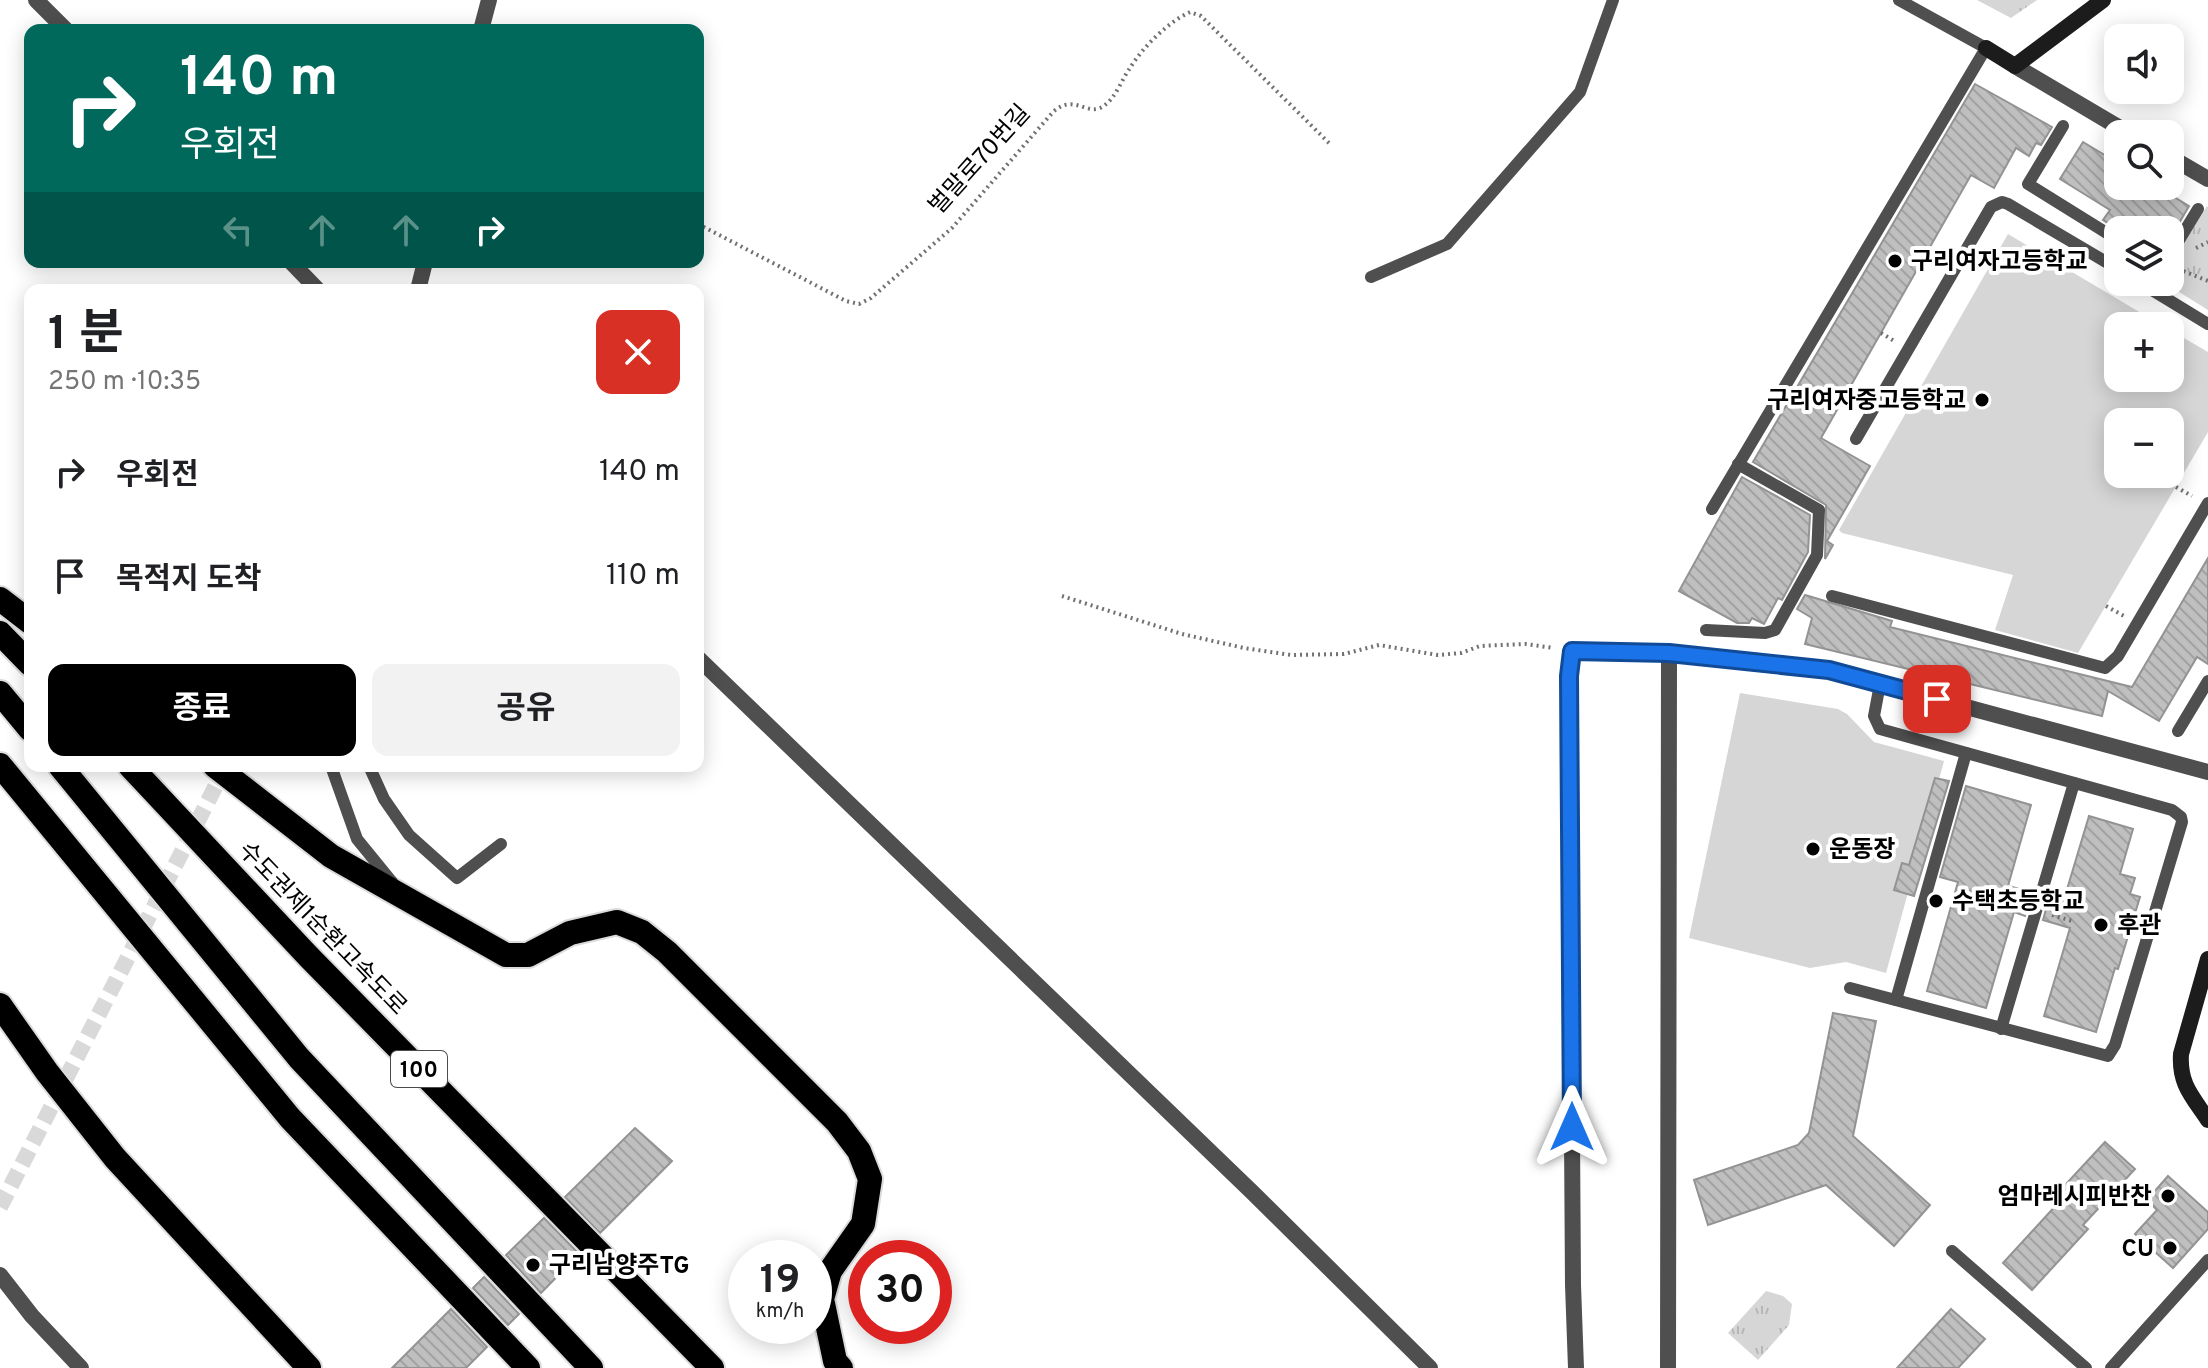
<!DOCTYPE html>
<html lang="ko">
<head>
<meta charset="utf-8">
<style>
  body { margin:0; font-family:Overpass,"Noto Sans KR",sans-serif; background:#f2f2f2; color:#202124; height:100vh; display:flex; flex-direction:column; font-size:30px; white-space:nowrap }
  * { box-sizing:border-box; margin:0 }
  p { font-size:26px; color:#757577 }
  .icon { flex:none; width:44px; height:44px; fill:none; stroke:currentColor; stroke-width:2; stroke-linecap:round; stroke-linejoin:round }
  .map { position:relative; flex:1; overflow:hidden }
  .side { position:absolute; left:24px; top:284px; width:680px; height:488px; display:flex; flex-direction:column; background:#fff; border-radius:16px; box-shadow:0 4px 20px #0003 }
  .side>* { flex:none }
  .guide { position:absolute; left:24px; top:24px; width:680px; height:244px; border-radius:16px; box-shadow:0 4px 20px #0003; background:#00695c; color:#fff; overflow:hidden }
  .controls { position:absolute; left:2104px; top:24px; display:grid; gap:16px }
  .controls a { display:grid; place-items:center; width:80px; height:80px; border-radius:16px; background:#fff; box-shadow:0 4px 20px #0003; font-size:40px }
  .speed { position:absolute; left:728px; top:1240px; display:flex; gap:16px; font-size:40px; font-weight:700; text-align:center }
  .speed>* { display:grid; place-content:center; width:104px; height:104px; border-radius:50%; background:#fff; box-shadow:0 4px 20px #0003; line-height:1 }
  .speed small { font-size:20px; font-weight:400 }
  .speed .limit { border:12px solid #d22; background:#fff; color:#111 }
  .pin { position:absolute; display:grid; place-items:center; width:68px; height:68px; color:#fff; margin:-34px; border-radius:16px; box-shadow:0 4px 12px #0006 }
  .me { position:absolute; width:88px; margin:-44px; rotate:0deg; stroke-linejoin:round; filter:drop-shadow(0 0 6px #0008) }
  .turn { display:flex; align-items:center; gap:28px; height:168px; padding:0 24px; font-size:36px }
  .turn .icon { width:104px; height:104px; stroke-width:2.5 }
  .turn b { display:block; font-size:56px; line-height:68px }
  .lanes { display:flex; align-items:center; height:76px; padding:0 24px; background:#0003; justify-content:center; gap:40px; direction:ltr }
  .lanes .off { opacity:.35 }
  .round { display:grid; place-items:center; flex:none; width:84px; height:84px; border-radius:16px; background:#f2f2f2 }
  .head { display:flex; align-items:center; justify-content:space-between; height:136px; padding:0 24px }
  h1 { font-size:48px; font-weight:700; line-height:60px }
  .cta { display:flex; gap:16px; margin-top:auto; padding:16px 24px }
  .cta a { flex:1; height:92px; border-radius:16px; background:#000; color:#fff; font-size:32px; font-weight:700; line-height:92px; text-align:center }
  .cta a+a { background:#f2f2f2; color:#202124 }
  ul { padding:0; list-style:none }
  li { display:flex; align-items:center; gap:24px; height:104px; padding:0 24px }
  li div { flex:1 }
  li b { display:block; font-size:30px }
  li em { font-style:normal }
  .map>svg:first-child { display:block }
  .park { fill:url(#park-tufts) }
  .garden { fill:#d6d6d6; fill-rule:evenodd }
  .building { fill:url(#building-back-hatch); stroke:#939393; stroke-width:2 }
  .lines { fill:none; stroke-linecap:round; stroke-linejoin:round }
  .street-tunnel { stroke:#d9d9d9; stroke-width:16; stroke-dasharray:16 8; stroke-linecap:butt }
  .highway-casing { stroke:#dbdbdb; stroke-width:28 }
  .path { stroke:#717171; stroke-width:4; stroke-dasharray:2 4; stroke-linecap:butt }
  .lane { stroke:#4f4f4f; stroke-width:12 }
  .street { stroke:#4f4f4f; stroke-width:16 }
  .secondary { stroke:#1c1c1c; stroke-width:16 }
  .highway { stroke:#000; stroke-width:24 }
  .route-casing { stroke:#114b97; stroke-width:20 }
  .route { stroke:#1a73e8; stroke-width:14 }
  .poi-dot { fill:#000; stroke:#fff; stroke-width:3 }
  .labels { text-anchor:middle; stroke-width:8; stroke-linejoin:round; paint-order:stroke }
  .shield { fill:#fff; stroke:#4c4c4c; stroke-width:2 }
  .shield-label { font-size:22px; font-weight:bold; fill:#000 }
  .street-label { font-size:24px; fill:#000; stroke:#fff }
  .poi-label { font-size:24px; font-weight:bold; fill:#000; stroke:#fff; text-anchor:start }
</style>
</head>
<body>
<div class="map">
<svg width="2208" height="1368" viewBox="0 0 2208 1368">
  <defs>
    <pattern id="park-tufts" width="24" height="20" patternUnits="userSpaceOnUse" patternTransform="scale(2)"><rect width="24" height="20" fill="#d6d6d6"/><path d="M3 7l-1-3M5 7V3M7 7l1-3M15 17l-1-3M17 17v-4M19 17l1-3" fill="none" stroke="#b6b6b6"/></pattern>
    <pattern id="building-back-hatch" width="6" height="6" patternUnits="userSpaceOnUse" patternTransform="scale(2)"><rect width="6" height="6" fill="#bfbfbf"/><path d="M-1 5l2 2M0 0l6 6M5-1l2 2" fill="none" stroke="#a2a2a2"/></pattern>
  </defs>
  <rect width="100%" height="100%" fill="#fff"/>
  <g class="park">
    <polygon points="1977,0 2037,0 2011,18"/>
    <polygon points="2207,206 2208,207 2208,310 2163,282 2170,282 2170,266"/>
    <polygon points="1766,1291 1783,1296 1792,1304 1789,1325 1758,1360 1728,1333"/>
  </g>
  <g class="garden">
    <path d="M2008,234L2163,326H2118V378H2170V330L2208,352V432L2078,653L1995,630L2013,575L1842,533L1839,530ZM2118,422H2170V474H2118Z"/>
    <polygon points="1740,693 1838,709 1847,714 1874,742 1944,761 1886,973 1846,962 1810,968 1689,938"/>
  </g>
  <g class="building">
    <polygon points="1975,84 2052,127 2041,145 2036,143 2029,156 2016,148 1994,188 1971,175 1821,438 1870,466 1827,541 1833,545 1825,559 1826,505 1753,462"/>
    <polygon points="2083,142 2118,163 2118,186 2156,186 2189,206 2175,230 2119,230 2103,220 2110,210 2060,179"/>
    <polygon points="1742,477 1810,515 1808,552 1782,600 1778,598 1764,624 1752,618 1749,623 1737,623 1679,591"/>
    <polygon points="2208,558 2208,664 2197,657 2159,721 2108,691 2102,716 1805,644 1812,618 1797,609 1805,595 1892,621 1890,627 2132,687"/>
    <polygon points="1935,778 1949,781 1914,896 1894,890 1902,863 1909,865"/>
    <polygon points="1966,786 2031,805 2008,886 2020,889 2019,894 2031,897 2025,916 2014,912 1986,1008 1927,991 1958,882 1940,877"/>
    <polygon points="2089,816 2133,829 2120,874 2135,878 2130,894 2140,897 2118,969 2115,968 2096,1032 2044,1016 2070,928 2043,920 2048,902 2062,906"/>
    <polygon points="1833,1013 1876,1021 1853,1136 1930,1205 1894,1246 1826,1185 1708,1225 1694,1180 1798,1145 1809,1133"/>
    <polygon points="635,1128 672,1161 600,1233 565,1197"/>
    <polygon points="2105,1142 2135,1169 2083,1225 2088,1229 2032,1290 2003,1263 2059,1202 2054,1197"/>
    <polygon points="2168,1176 2208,1212 2208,1229 2173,1268 2135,1234 2157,1210 2147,1200"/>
    <polygon points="544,1218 579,1254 541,1293 506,1255"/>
    <polygon points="484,1277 519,1314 508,1325 473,1288"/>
    <polygon points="451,1309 487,1347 466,1368 392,1368"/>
    <polygon points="1951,1309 1985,1339 1958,1368 1897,1368"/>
  </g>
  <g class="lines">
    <polyline class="street-tunnel" points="0,1207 226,766"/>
    <defs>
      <g id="highway">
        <polyline points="0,599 30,622"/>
        <polyline points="0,633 30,664"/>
        <polyline points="0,693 30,729"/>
        <polyline points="0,765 290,1118 528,1368"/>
        <polyline points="60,766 299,1058 591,1368"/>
        <polyline points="130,766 308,956 712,1368"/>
        <polyline points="215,766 331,856 506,955 528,955 570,933 617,922 642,932 667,952 837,1122 859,1151 870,1179 863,1224 830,1271 822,1299 835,1361 841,1368"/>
        <polyline points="0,1005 47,1072 115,1158 309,1368"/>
      </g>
    </defs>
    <use href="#highway" class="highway-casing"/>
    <g class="path">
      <path d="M698,224L846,301L859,304L871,298L952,228L1053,112C1075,92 1088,119 1105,105C1116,97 1122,79 1130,68C1143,47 1168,22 1190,12L1201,16L1331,145"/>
      <polyline points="2196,248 2208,242"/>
      <polyline points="2178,269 2208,281"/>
      <polyline points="1881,333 1896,342"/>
      <polyline points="2176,487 2192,496"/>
      <polyline points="1062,596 1182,634 1244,648 1291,655 1344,654 1379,645 1438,655 1461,653 1480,646 1525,644 1554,648"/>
      <polyline points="2106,606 2124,616"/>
      <polyline points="2052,915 2072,921"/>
    </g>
    <g class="lane">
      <polyline points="2063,126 2028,184 2118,240"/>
      <polyline points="2170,255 2198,209"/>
      <polyline points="1371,277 1447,244 1580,92 1613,0"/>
      <polyline points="2139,282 2208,324"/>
      <polyline points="1856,439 1991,207 2002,202 2008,204 2118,269"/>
      <polyline points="1712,509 1986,48 1899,0"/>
      <polyline points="1832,596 2105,668 2118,656 2208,503"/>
      <polyline points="1706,630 1765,633 1775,630 1817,555 1819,510 1738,464"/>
      <polyline points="2178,731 2208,681"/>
      <polyline points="331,766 357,839 392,882"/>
      <polyline points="369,766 384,799 409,835 457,878 501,844"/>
      <polyline points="1850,988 2108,1056 2115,1045 2182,822 2181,817 2172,810 1880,729 1874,716 1880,684"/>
      <polyline points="1896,1000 1966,753"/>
      <polyline points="2001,1029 2074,783"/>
      <polyline points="1952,1251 2086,1368"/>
      <polyline points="2111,1368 2208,1260"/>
    </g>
    <g class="street">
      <polyline points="36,0 66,30"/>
      <polyline points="481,30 489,0"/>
      <polyline points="2015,66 2130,134"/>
      <polyline points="2170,157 2208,179"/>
      <polyline points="291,262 318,290"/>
      <polyline points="418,290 425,262"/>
      <polyline points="698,658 1252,1192 1430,1368"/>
      <polyline points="0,1275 32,1316 81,1368"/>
      <polyline points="1576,1368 1573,1285 1569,676 1572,651 1669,653"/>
      <polyline points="1668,1368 1669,653 1829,670 2208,772"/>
    </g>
    <g class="secondary">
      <polyline points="1986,48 2015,66 2103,0"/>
      <path d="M2208,959L2181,1054C2179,1084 2192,1096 2208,1120"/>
    </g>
    <use href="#highway" class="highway"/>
  </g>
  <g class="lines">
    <defs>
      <polyline id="route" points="1572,1127 1569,676 1572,651 1669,653 1829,670 1937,699"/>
    </defs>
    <use href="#route" class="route-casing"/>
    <use href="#route" class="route"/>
  </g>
  <g class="poi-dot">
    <circle cx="1895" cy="261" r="8"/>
    <circle cx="1982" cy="400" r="8"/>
    <circle cx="1813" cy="849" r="8"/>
    <circle cx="1936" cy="901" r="8"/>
    <circle cx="2101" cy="925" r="8"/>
    <circle cx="2168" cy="1196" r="8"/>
    <circle cx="2170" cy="1248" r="8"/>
    <circle cx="533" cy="1265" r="8"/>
  </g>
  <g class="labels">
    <rect class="shield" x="391" y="1051" width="56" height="36" rx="6"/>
    <g class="shield-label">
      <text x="419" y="1077">100</text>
    </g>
    <g class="street-label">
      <text transform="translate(979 159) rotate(-48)" y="8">벌말로70번길</text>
      <text transform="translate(323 928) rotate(46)" y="8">수도권제1순환고속도로</text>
    </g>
    <g class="poi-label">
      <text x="1911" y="269">구리여자고등학교</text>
      <text x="1966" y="408" text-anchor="end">구리여자중고등학교</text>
      <text x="1829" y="857">운동장</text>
      <text x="1952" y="909">수택초등학교</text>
      <text x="2117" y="933">후관</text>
      <text x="2152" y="1204" text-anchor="end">엄마레시피반찬</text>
      <text x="2154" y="1256" text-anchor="end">CU</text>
      <text x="549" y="1273">구리남양주TG</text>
    </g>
  </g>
</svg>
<div class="controls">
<a><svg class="icon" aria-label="sound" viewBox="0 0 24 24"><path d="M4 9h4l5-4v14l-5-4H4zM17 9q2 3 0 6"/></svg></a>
<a><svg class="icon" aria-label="search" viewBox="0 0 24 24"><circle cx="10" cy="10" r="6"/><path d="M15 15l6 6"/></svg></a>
<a><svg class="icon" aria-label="layers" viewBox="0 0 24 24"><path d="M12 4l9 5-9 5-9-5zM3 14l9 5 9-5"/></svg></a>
<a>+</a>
<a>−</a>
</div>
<div class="speed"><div>19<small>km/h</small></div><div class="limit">30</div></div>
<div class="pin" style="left:1937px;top:699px;background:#d93025"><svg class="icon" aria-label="arrive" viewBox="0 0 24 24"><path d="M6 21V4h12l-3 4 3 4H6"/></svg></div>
<svg class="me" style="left:1572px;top:1127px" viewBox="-20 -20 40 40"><path d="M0-17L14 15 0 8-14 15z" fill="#1a73e8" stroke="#fff" stroke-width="4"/></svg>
<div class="guide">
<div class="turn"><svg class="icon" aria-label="right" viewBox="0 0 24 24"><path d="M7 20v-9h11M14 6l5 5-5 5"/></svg><div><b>140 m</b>우회전</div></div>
<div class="lanes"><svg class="icon off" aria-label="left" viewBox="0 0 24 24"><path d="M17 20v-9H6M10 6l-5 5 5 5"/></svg><svg class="icon off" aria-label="ahead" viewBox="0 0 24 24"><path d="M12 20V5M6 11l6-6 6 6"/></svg><svg class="icon off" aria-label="ahead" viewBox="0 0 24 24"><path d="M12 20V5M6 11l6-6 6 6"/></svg><svg class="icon" aria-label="right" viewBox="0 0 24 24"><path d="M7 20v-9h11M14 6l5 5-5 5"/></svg></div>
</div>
<section class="side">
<div class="head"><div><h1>1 분</h1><p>250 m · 10:35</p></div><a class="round" style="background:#d93025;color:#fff"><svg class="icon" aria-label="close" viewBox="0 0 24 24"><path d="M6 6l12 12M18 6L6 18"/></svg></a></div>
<ul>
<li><svg class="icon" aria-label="right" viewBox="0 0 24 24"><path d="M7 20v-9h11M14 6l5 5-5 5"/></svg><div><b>우회전</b></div><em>140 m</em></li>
<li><svg class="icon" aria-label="arrive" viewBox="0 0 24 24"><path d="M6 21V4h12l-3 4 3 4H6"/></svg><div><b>목적지 도착</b></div><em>110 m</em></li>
</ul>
<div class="cta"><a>종료</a><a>공유</a></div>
</section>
</div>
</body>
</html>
